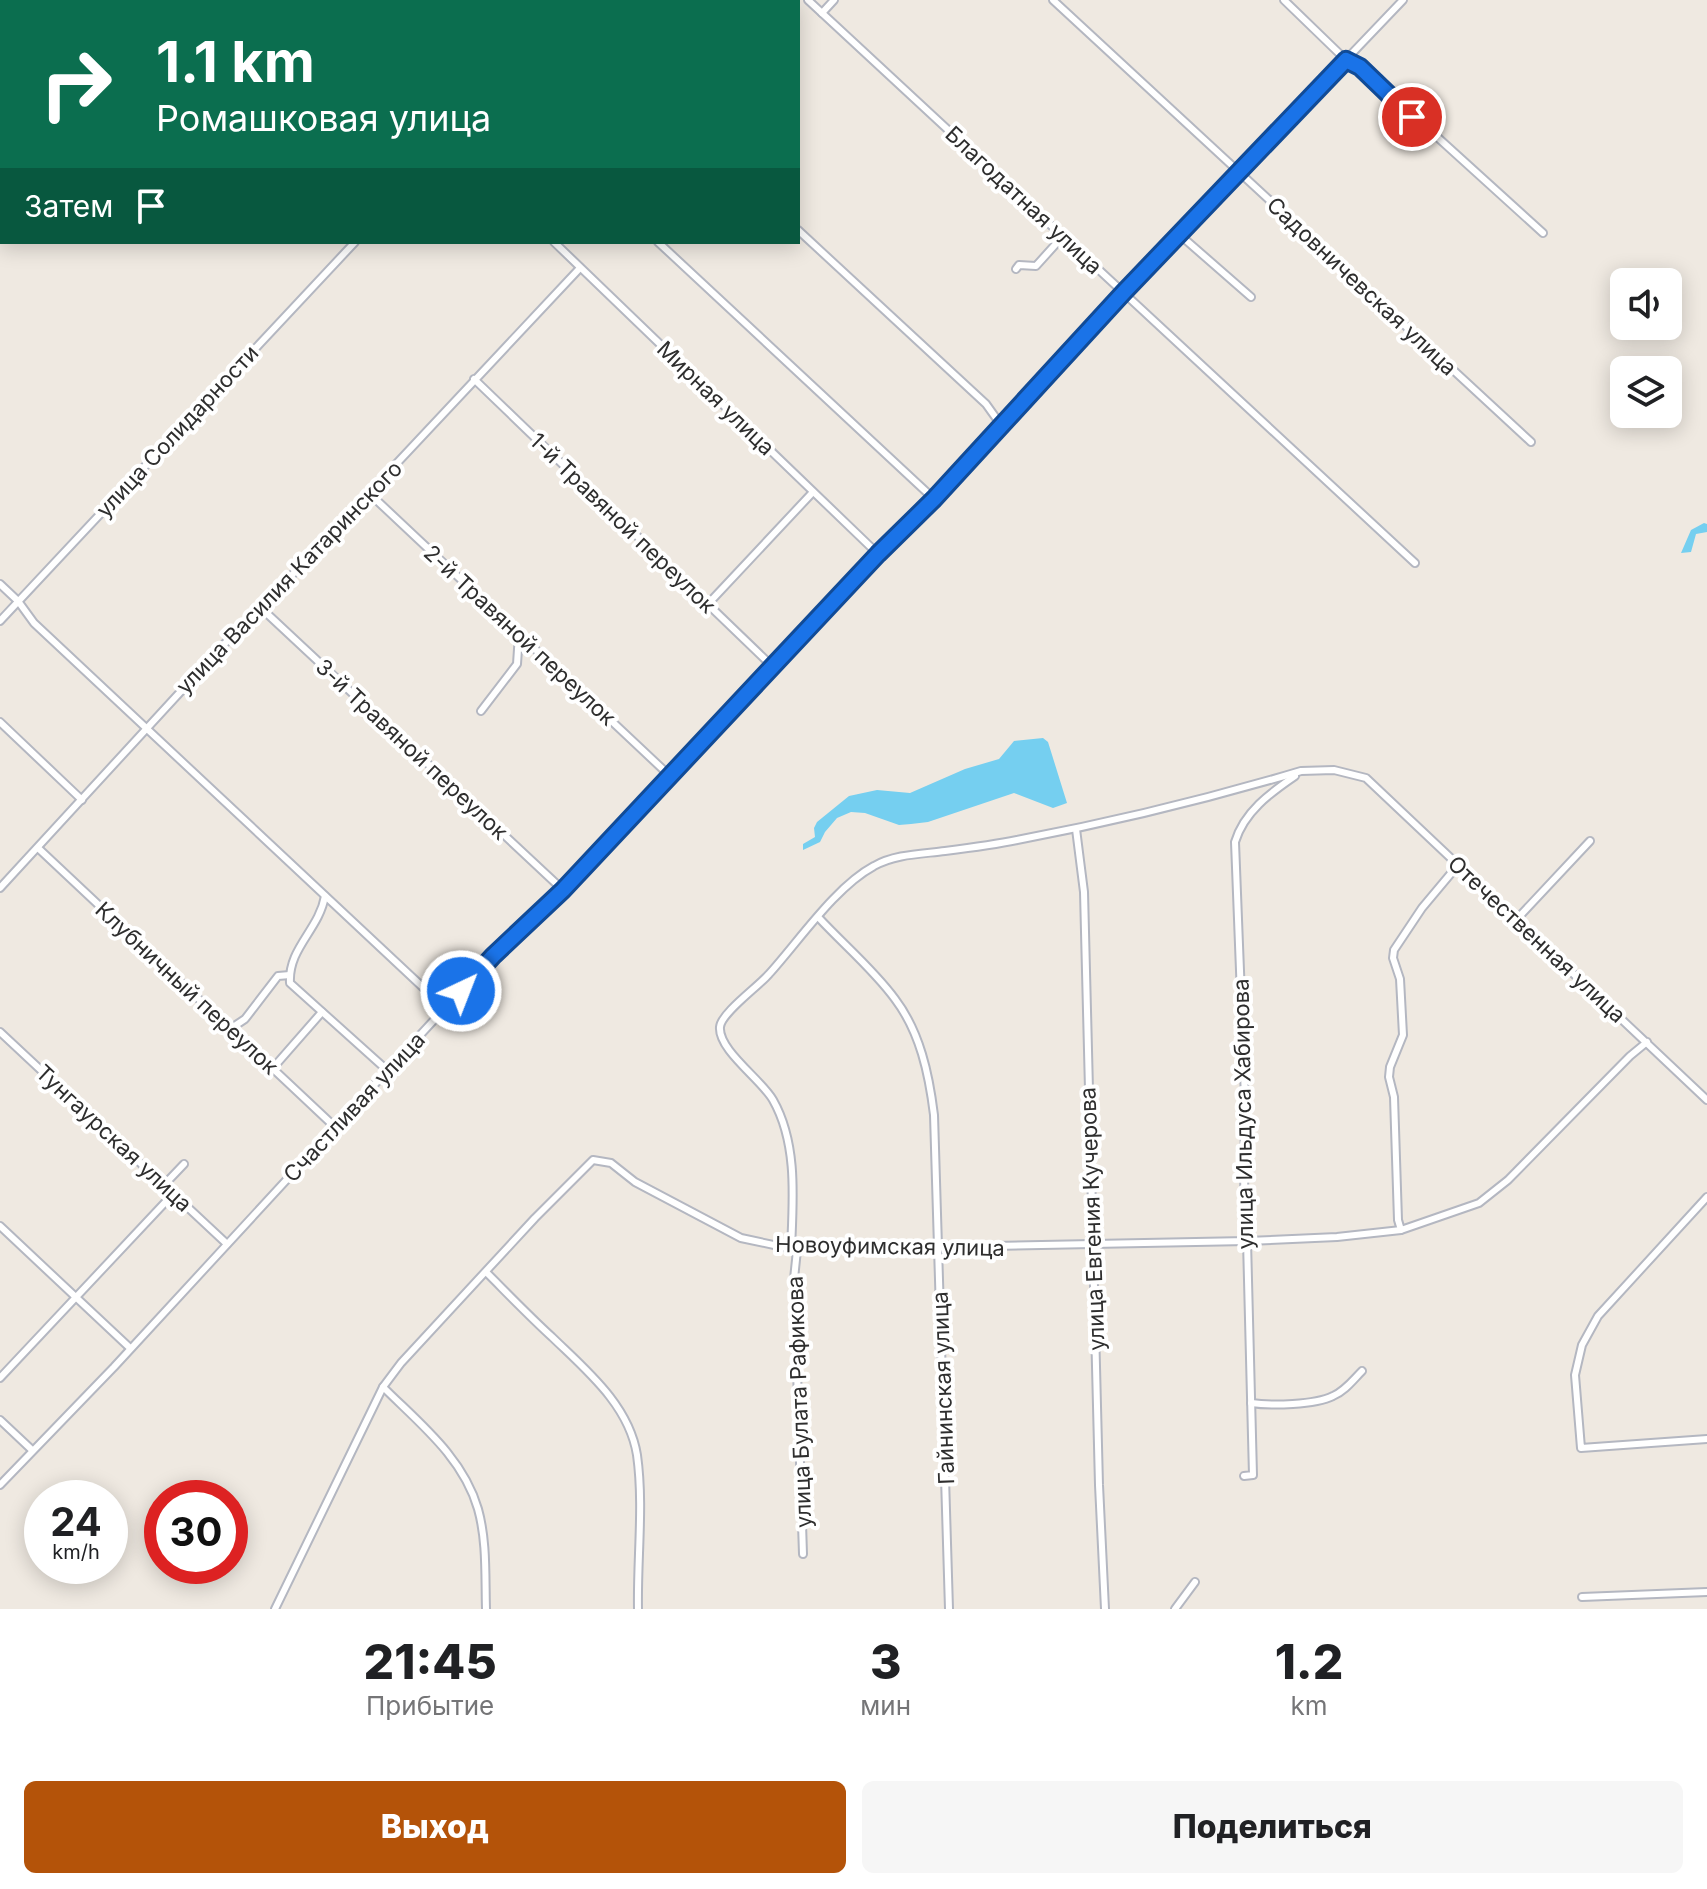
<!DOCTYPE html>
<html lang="ru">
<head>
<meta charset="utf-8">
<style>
  body { margin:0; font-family:Inter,sans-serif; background:#f6f6f6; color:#202124; height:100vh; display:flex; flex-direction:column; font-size:30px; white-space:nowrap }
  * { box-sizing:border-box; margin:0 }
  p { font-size:26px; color:#757577 }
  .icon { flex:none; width:44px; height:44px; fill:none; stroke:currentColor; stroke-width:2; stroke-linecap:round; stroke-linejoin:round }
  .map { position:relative; height:1609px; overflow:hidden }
  .panel { display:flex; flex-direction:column; background:#fff; flex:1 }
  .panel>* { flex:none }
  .hud { position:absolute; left:0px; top:0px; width:800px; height:244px; box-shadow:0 4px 20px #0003; background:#0b6e4f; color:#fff; overflow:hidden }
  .controls { position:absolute; left:1610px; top:268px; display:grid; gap:16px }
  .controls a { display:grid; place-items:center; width:72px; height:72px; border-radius:12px; background:#fff; box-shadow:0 4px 20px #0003; font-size:40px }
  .speed { position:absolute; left:24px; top:1480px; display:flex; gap:16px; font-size:40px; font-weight:700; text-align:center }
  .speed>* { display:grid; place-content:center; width:104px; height:104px; border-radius:50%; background:#fff; box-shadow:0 4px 20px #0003; line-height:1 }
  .speed small { font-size:20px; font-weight:400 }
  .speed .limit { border:12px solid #d22; background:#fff; color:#111 }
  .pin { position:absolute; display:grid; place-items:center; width:68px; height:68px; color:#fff; margin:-34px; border:4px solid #fff; border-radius:50%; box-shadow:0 2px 8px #0007 }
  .me { position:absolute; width:88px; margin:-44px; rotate:43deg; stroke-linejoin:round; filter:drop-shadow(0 0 6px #0008) }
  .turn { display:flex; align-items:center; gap:28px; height:168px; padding:0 24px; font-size:36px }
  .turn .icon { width:104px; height:104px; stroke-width:2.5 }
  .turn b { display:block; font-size:56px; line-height:68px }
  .then { display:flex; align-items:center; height:76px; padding:0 24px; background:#0003; gap:16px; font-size:30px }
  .eta { display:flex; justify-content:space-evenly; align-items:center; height:136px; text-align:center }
  .eta b { font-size:48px; font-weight:800; line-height:56px }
  .primary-button { display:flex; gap:16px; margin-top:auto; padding:16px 24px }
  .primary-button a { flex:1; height:92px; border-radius:12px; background:#b45309; color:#fff; font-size:32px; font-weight:800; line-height:92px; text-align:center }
  .primary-button a+a { background:#f6f6f6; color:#202124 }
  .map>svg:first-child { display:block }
  .water { fill:#75cff0 }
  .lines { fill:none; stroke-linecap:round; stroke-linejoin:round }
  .minor-casing { stroke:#b4b7c1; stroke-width:10 }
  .minor { stroke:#fff; stroke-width:6 }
  .route-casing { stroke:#114b97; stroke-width:20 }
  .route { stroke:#1a73e8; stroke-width:14 }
  .labels { text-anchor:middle; stroke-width:8; stroke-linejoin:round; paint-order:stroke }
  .street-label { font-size:22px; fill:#2e2e2e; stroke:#fff }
</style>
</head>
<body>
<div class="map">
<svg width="1707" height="1609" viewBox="0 0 1707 1609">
  <rect width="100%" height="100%" fill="#efe9e1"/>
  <g class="water">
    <polygon points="1704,523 1707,524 1707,532 1696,534 1691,552 1681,553 1691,530"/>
    <polygon points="1043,738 1048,742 1067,803 1053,808 1014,793 928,822 911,824 899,825 865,813 851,812 837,818 825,832 820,842 803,850 803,844 815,837 814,828 817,822 849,796 877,790 910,793 965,769 999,759 1014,741"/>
  </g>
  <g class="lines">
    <defs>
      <g id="minor">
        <polyline points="808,0 1415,563"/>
        <polyline points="1053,0 1531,442"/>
        <polyline points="1284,0 1346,60 1360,67 1543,233"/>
        <polyline points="582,2 584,0"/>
        <polyline points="822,13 834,0"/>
        <polyline points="798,230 986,404 1001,425"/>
        <polyline points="1180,235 1251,297"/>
        <polyline points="554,242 878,554"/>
        <polyline points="658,242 934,499"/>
        <polyline points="1016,269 1019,265 1036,266 1063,236"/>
        <polyline points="474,379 772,666"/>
        <polyline points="370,494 670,776"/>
        <polyline points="0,584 18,601 34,623 445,1008"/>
        <polyline points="708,604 813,492"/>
        <polyline points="261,608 563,890"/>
        <polyline points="0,621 355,242"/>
        <polyline points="481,711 517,664 519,634"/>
        <polyline points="0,722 82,800"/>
        <polyline points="1076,829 1084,892 1099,1485 1105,1609"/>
        <polyline points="38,848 336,1128"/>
        <polyline points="0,888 229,639 261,608 580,268"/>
        <path d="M325,896C319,930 288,948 290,983L388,1071"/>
        <path d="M819,918C843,944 874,970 895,999C920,1032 929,1074 934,1115L949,1609"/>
        <polyline points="1516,920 1590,841"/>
        <polyline points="228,1026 233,1027 245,1019 278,976 290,975"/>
        <polyline points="0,1032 227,1244"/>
        <polyline points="273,1068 322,1012"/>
        <polyline points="164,1185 184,1164"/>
        <polyline points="1707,1197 1598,1316 1582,1345 1575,1375 1581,1448 1707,1439"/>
        <polyline points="0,1226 130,1348"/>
        <polyline points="1401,1230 1398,1220 1394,1097 1389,1077 1390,1067 1403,1035 1400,979 1393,958 1394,950 1422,908 1458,865"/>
        <path d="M791,1249C793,1200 798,1144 773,1100C762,1080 718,1050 720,1027C721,1013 759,986 769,974C799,941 835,887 874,866C895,854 922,854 945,851C969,848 993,845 1017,840C1113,822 1207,799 1301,771L1334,770L1366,778L1707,1100"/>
        <polyline points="797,1250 794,1279 803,1554"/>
        <path d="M486,1272C508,1294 529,1316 552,1337C586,1370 629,1405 637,1455C644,1505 637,1558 638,1609"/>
        <polyline points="0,1378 173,1194"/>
        <path d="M383,1387C419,1423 463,1457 478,1509C487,1541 485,1576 486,1609"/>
        <path d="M1251,1403C1271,1406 1315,1405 1333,1396C1345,1391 1353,1380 1362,1371"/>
        <polyline points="0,1420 32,1450"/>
        <path d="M1244,1476L1253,1475L1247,1241L1244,1206L1245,1099L1235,842C1244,812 1270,793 1295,776"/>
        <polyline points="0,1485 114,1367 493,956 563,890 878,554 934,499 1124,292 1403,0"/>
        <polyline points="1582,1597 1707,1592"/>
        <polyline points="275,1609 383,1387 401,1363 535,1218 593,1160 611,1163 635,1182 741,1238 797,1250 1247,1241 1337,1237 1401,1230 1479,1203 1508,1180 1630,1056 1647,1042"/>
        <polyline points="1175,1609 1195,1582"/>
      </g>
    </defs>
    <use href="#minor" class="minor-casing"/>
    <use href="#minor" class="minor"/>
  </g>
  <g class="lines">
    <defs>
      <polyline id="route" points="461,991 493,956 563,890 878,554 934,499 1124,292 1346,60 1360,67 1412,117"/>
    </defs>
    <use href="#route" class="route-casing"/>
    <use href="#route" class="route"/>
  </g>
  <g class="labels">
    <g class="street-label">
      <text transform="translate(1024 200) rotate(43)" y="8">Благодатная улица</text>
      <text transform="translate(1362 286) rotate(43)" y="8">Садовничевская улица</text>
      <text transform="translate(716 398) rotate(44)" y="8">Мирная улица</text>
      <text transform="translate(177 431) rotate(-47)" y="8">улица Солидарности</text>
      <text transform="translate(623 523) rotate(44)" y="8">1-й Травяной переулок</text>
      <text transform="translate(289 577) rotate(-46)" y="8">улица Василия Катаринского</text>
      <text transform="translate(520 635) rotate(43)" y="8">2-й Травяной переулок</text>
      <text transform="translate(412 749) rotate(43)" y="8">3-й Травяной переулок</text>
      <text transform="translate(1537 939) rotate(43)" y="8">Отечественная улица</text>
      <text transform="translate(187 988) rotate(43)" y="8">Клубничный переулок</text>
      <text transform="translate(354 1107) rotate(-47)" y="8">Счастливая улица</text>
      <text transform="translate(1243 1114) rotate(-91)" y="8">улица Ильдуса Хабирова</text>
      <text transform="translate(114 1138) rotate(43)" y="8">Тунгаурская улица</text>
      <text transform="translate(1092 1219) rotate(-92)" y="8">улица Евгения Кучерова</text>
      <text transform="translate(890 1246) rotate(1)" y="8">Новоуфимская улица</text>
      <text transform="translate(943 1388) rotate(-92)" y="8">Гайнинская улица</text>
      <text transform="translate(799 1402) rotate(-92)" y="8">улица Булата Рафикова</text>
    </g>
  </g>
</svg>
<div class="controls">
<a><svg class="icon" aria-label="sound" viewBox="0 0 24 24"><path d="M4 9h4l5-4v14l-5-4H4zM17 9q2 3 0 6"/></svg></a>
<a><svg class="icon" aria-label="layers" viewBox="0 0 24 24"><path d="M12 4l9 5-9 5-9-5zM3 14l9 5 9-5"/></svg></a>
</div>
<div class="speed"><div>24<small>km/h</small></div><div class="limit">30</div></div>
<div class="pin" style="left:1412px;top:117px;background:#d93025"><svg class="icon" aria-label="arrive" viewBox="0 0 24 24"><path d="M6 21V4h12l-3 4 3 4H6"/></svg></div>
<svg class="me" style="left:461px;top:991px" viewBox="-20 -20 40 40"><circle r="17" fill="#1a73e8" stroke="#fff" stroke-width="3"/><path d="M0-11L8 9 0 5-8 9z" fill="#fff"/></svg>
<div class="hud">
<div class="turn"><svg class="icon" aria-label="right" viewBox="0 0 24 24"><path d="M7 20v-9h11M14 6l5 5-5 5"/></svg><div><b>1.1 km</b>Ромашковая улица</div></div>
<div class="then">Затем<svg class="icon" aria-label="arrive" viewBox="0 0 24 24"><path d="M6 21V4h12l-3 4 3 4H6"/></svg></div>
</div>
</div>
<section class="panel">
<div class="eta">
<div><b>21:45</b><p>Прибытие</p></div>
<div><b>3</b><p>мин</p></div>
<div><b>1.2</b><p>km</p></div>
</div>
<div class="primary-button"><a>Выход</a><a>Поделиться</a></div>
</section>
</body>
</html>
